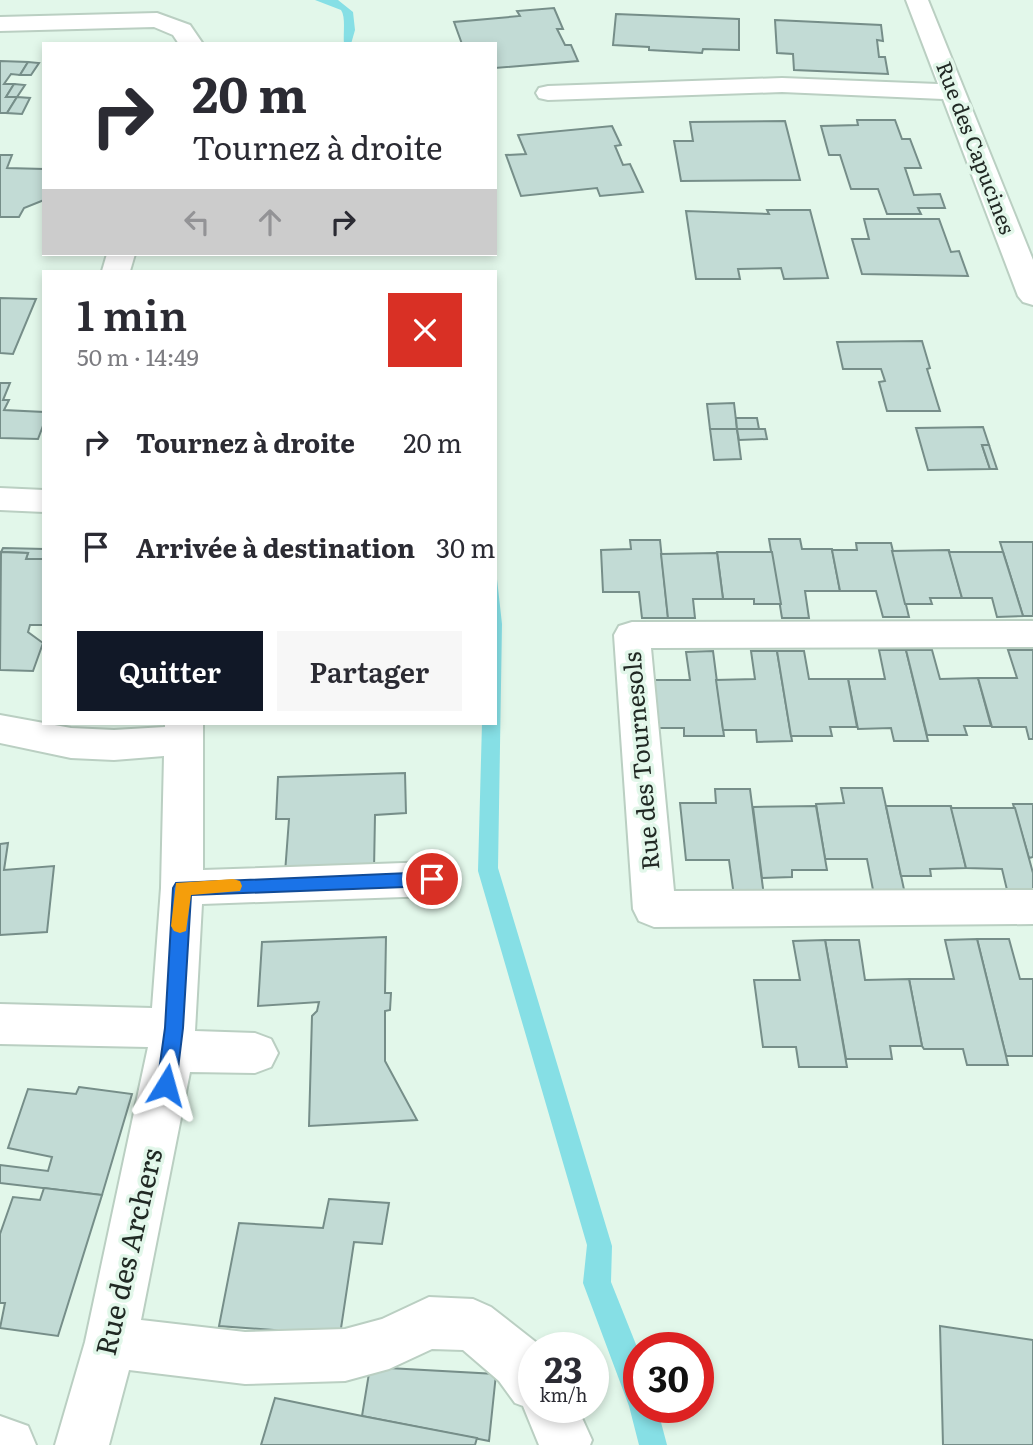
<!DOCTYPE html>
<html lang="fr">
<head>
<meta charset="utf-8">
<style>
  body { margin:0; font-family:Literata,serif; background:#f7f7f7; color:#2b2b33; height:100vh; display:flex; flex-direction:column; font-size:26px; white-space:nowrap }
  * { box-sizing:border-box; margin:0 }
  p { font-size:23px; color:#7c7c81 }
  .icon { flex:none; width:38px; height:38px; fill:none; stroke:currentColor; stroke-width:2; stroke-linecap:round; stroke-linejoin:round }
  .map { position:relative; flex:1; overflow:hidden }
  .panel { position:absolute; left:42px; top:270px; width:455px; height:455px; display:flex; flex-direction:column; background:#fff; border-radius:0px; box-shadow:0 4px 10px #0003 }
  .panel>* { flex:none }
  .banner { position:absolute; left:42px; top:42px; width:455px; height:214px; border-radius:0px; box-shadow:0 4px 10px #0003; background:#fff; color:#2b2b33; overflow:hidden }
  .speed { position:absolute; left:518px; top:1332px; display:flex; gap:14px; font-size:35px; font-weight:700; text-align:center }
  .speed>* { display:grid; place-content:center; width:91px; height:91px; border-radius:50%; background:#fff; box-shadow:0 4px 10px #0003; line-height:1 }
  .speed small { font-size:18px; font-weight:400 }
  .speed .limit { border:10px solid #d22; background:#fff; color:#111 }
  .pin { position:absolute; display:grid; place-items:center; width:60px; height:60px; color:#fff; margin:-30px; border:4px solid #fff; border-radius:50%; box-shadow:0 2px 7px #0007 }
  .me { position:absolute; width:77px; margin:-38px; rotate:8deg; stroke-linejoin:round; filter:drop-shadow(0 0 5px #0008) }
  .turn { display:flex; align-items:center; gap:24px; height:147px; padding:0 35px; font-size:32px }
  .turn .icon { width:91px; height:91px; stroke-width:2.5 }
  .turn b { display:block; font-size:49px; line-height:60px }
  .lanes { display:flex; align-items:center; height:66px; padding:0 35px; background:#0003; justify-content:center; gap:35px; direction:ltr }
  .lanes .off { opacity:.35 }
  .round { display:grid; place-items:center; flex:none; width:74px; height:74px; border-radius:0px; background:#f7f7f7 }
  .overview { display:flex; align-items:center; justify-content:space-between; height:119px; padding:0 35px }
  h1 { font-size:42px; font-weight:600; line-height:52px }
  .button { display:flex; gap:14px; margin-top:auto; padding:14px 35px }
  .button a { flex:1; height:80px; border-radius:0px; background:#111827; color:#fff; font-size:28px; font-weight:600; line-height:80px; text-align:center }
  .button a+a { background:#f7f7f7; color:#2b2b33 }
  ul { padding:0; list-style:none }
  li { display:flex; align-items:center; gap:21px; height:105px; padding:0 35px }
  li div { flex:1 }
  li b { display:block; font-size:26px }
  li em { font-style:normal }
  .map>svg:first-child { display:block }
  .water { fill:#86dfe5 }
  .building { fill:#c2dbd5; stroke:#768e89; stroke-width:2 }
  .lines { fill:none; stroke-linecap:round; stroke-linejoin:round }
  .minor-casing { stroke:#bacfc2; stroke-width:4 }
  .minor { fill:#fff; fill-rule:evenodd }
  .route { fill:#1a73e8; stroke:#114b97; stroke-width:2 }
  .slow { fill:#f59e0b }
  .labels { text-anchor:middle; stroke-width:7; stroke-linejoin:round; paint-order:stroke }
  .far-street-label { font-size:21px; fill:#212924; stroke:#e2f7ea }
  .street-label { font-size:24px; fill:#212924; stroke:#e2f7ea }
  .near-street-label { font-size:28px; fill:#212924; stroke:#e2f7ea }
</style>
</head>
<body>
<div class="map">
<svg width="1033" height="1445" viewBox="0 0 1033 1445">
  <rect width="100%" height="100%" fill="#e2f7ea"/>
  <g class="water">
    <path d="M315,0H338L353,12L355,30L351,44H344C343,33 346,17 341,10Z"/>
    <polygon points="495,561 502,624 498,868 612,1246 611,1282 639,1352 639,1407 657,1407 667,1445 639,1445 629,1406 583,1283 587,1245 478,871 482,723 495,723"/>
  </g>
  <g class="building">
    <polygon points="554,8 563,29 557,29 565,45 571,45 578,61 495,68 495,44 462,44 454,22 520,16 517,11"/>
    <polygon points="616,14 739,19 739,50 703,49 702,53 649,50 649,47 613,45"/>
    <polygon points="775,20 881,25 883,41 877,40 879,57 885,57 888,74 794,70 793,54 777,53"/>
    <polygon points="0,61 28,62 20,75 11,74 4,84 14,84 6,97 17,97 7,113 0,113"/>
    <polygon points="28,62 39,63 31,75 20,75"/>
    <polygon points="14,84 25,85 17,97 6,97"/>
    <polygon points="17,97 30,98 22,114 7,113"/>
    <polygon points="857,120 895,120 902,139 910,139 921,168 905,168 914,195 940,194 945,208 918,208 921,214 887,214 878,189 851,189 840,155 829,155 821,126 858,125"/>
    <polygon points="785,121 800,180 681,181 674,141 693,141 690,122"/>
    <polygon points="612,126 621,145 615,146 623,165 630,164 643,192 600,196 597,188 521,196 506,155 526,154 518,135"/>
    <polygon points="0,155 12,155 7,168 44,169 44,200 24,208 19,217 0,217"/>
    <polygon points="767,210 810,210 828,278 784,279 781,268 738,269 740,279 696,279 686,211 769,214"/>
    <polygon points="864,219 939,219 951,252 959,251 968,276 862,274 852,239 869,239"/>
    <polygon points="0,298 36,299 13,354 0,353"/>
    <polygon points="922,341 930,368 927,369 940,411 887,411 879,382 885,381 881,369 843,369 837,342"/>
    <polygon points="0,383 10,383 3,400 9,400 4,410 44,412 44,423 38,439 0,438"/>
    <polygon points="734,403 737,429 710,429 707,404"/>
    <polygon points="736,418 757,418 759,429 737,429"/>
    <polygon points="983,427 989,445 982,445 990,469 928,470 916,428"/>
    <polygon points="710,429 737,429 741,459 714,460"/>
    <polygon points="737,429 765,429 767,439 739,440"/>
    <polygon points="982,445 989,445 997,469 990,469"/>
    <polygon points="769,539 800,539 802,549 832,549 840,591 805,591 809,618 782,618"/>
    <polygon points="630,540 660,540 668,618 642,618 639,592 603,592 601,550 631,549"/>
    <polygon points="1000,542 1033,542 1033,616 1023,616"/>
    <polygon points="856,543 891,543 909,617 883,617 876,591 840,591 832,550 857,550"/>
    <polygon points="3,548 44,549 44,559 26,559 28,553 1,552"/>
    <polygon points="949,550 962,598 930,598 932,604 905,604 892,551"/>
    <polygon points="1,552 28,553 26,559 44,559 44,625 30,625 28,632 43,643 33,671 0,670"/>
    <polygon points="717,552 772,552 781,604 754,604 754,599 723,599"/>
    <polygon points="949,552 1003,552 1023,616 997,617 992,598 962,598"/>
    <polygon points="717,553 723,599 693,599 695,618 668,618 661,554"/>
    <polygon points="879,650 906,650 928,741 894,741 891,728 858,729 848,679 885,679"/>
    <polygon points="906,650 932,650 940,679 978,678 991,726 964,726 967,735 927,735"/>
    <polygon points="1008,650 1033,650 1033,739 1029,739 1026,727 992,727 978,678 1017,678"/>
    <polygon points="713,651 724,736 684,736 684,728 656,728 651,680 690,680 686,652"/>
    <polygon points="751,651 777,651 792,741 757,742 756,730 723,730 716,680 755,679"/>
    <polygon points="777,651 804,651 809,679 848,679 857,727 830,727 832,736 791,736"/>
    <polygon points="405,773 406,813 375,815 374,870 285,873 289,819 276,819 278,777"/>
    <polygon points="841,788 882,788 905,894 874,895 867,859 825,859 816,804 844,803"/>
    <polygon points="715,789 750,789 764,896 734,896 729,860 686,860 680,803 716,803"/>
    <polygon points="1013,804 1033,804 1033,857 1029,858"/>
    <polygon points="816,806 827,870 792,870 792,877 762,878 753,807"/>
    <polygon points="886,806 951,806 966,868 930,869 931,876 901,876"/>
    <polygon points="951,808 1015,808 1033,873 1033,894 1008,894 1002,869 966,868"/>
    <polygon points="8,843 4,870 54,866 47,932 0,935 0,844"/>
    <polygon points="386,937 385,993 391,993 390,1010 385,1011 385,1061 417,1120 309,1126 312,1016 317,1011 319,1002 258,1006 262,942"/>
    <polygon points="977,939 1009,939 1020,979 1033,979 1033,1056 1006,1056"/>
    <polygon points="977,939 1006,1056 1008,1065 967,1065 963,1049 924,1049 922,1046 909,979 954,979 945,940"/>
    <polygon points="825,940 859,940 865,980 909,979 922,1046 890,1046 892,1059 846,1059"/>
    <polygon points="825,940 847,1067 799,1067 796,1047 763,1047 754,980 800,980 793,941"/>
    <polygon points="79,1087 132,1094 102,1195 0,1183 0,1165 48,1171 52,1157 8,1148 28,1089 76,1094"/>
    <polygon points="44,1188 102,1195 58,1336 0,1328 5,1303 0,1303 0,1234 13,1197 40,1200"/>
    <polygon points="329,1199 389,1203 382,1244 354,1242 340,1335 219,1326 239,1223 323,1228"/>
    <polygon points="940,1326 1033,1340 1033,1445 943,1445"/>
    <polygon points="370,1367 496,1374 489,1441 362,1416"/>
    <polygon points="275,1398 362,1416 477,1438 475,1445 261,1445"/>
  </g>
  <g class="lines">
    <defs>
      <g id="minor">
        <polygon points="906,0 928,0 1033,260 1033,305 1023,302 1018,296 943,99 782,92 548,100 539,98 536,93 539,88 548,86 782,78 938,84"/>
        <polygon points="157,13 190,25 203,44 179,44 173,35 154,27 0,31 0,17"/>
        <polygon points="107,254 135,254 130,271 102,271"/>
        <polygon points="0,488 44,490 44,512 0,510"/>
        <polygon points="1033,621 1033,647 651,648 674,891 1033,890 1033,924 654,927 639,921 633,909 614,635 619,626 632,622"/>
        <polygon points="0,715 71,728 114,730 165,727 165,723 203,723 203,870 432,862 447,867 453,879 447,891 432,896 202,904 195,1031 255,1033 271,1039 278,1053 271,1067 255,1073 190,1072 141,1320 245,1332 345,1329 382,1319 429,1297 473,1299 491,1307 537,1343 540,1348 534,1348 534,1407 577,1407 592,1440 590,1445 539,1445 523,1406 515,1403 499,1381 463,1350 432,1349 389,1369 345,1381 245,1384 129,1370 109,1445 55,1445 85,1342 148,1047 0,1044 0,1004 152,1008 161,888 164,756 114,760 71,758 0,743"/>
        <polygon points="0,1416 28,1426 36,1445 0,1445"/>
      </g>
    </defs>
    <use href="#minor" class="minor-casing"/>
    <use href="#minor" class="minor"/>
  </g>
  <polygon class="route" points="432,872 438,874 440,879 438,884 432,886 191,895 183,1028 176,1085 173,1091 166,1094 159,1091 157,1085 165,1028 173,888 176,883"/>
  <polygon class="slow" points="233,879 240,881 242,886 240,891 191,895 186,931 180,933 174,931 171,926 176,883"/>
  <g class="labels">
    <g class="far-street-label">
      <text transform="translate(975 148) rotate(69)" y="7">Rue des Capucines</text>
    </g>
    <g class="street-label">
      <text transform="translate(642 761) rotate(-95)" y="8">Rue des Tournesols</text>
    </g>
    <g class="near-street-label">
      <text transform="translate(129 1252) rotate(-77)" y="10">Rue des Archers</text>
    </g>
  </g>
</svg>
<div class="speed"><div>23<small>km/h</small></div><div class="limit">30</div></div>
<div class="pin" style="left:432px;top:879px;background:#d93025"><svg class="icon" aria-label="arrive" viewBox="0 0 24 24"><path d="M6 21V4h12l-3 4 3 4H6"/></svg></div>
<svg class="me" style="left:166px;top:1085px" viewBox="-20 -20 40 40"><path d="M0-17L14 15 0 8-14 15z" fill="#1a73e8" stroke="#fff" stroke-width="4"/></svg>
<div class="banner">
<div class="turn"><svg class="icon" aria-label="right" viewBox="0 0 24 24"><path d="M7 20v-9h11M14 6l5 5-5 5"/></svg><div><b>20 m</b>Tournez à droite</div></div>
<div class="lanes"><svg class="icon off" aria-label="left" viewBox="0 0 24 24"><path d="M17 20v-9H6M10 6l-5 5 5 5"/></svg><svg class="icon off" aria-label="ahead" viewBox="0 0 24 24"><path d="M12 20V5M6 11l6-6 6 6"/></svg><svg class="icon" aria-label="right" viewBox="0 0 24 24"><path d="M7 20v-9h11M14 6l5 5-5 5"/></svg></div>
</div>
<section class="panel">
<div class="overview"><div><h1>1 min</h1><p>50 m · 14:49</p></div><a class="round" style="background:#d93025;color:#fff"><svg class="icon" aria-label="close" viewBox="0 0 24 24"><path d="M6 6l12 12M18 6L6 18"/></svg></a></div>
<ul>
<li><svg class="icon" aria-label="right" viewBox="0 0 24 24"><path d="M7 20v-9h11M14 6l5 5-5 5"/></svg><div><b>Tournez à droite</b></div><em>20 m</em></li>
<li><svg class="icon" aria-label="arrive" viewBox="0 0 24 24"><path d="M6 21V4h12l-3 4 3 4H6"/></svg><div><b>Arrivée à destination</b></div><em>30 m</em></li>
</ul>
<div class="button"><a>Quitter</a><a>Partager</a></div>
</section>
</div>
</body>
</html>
